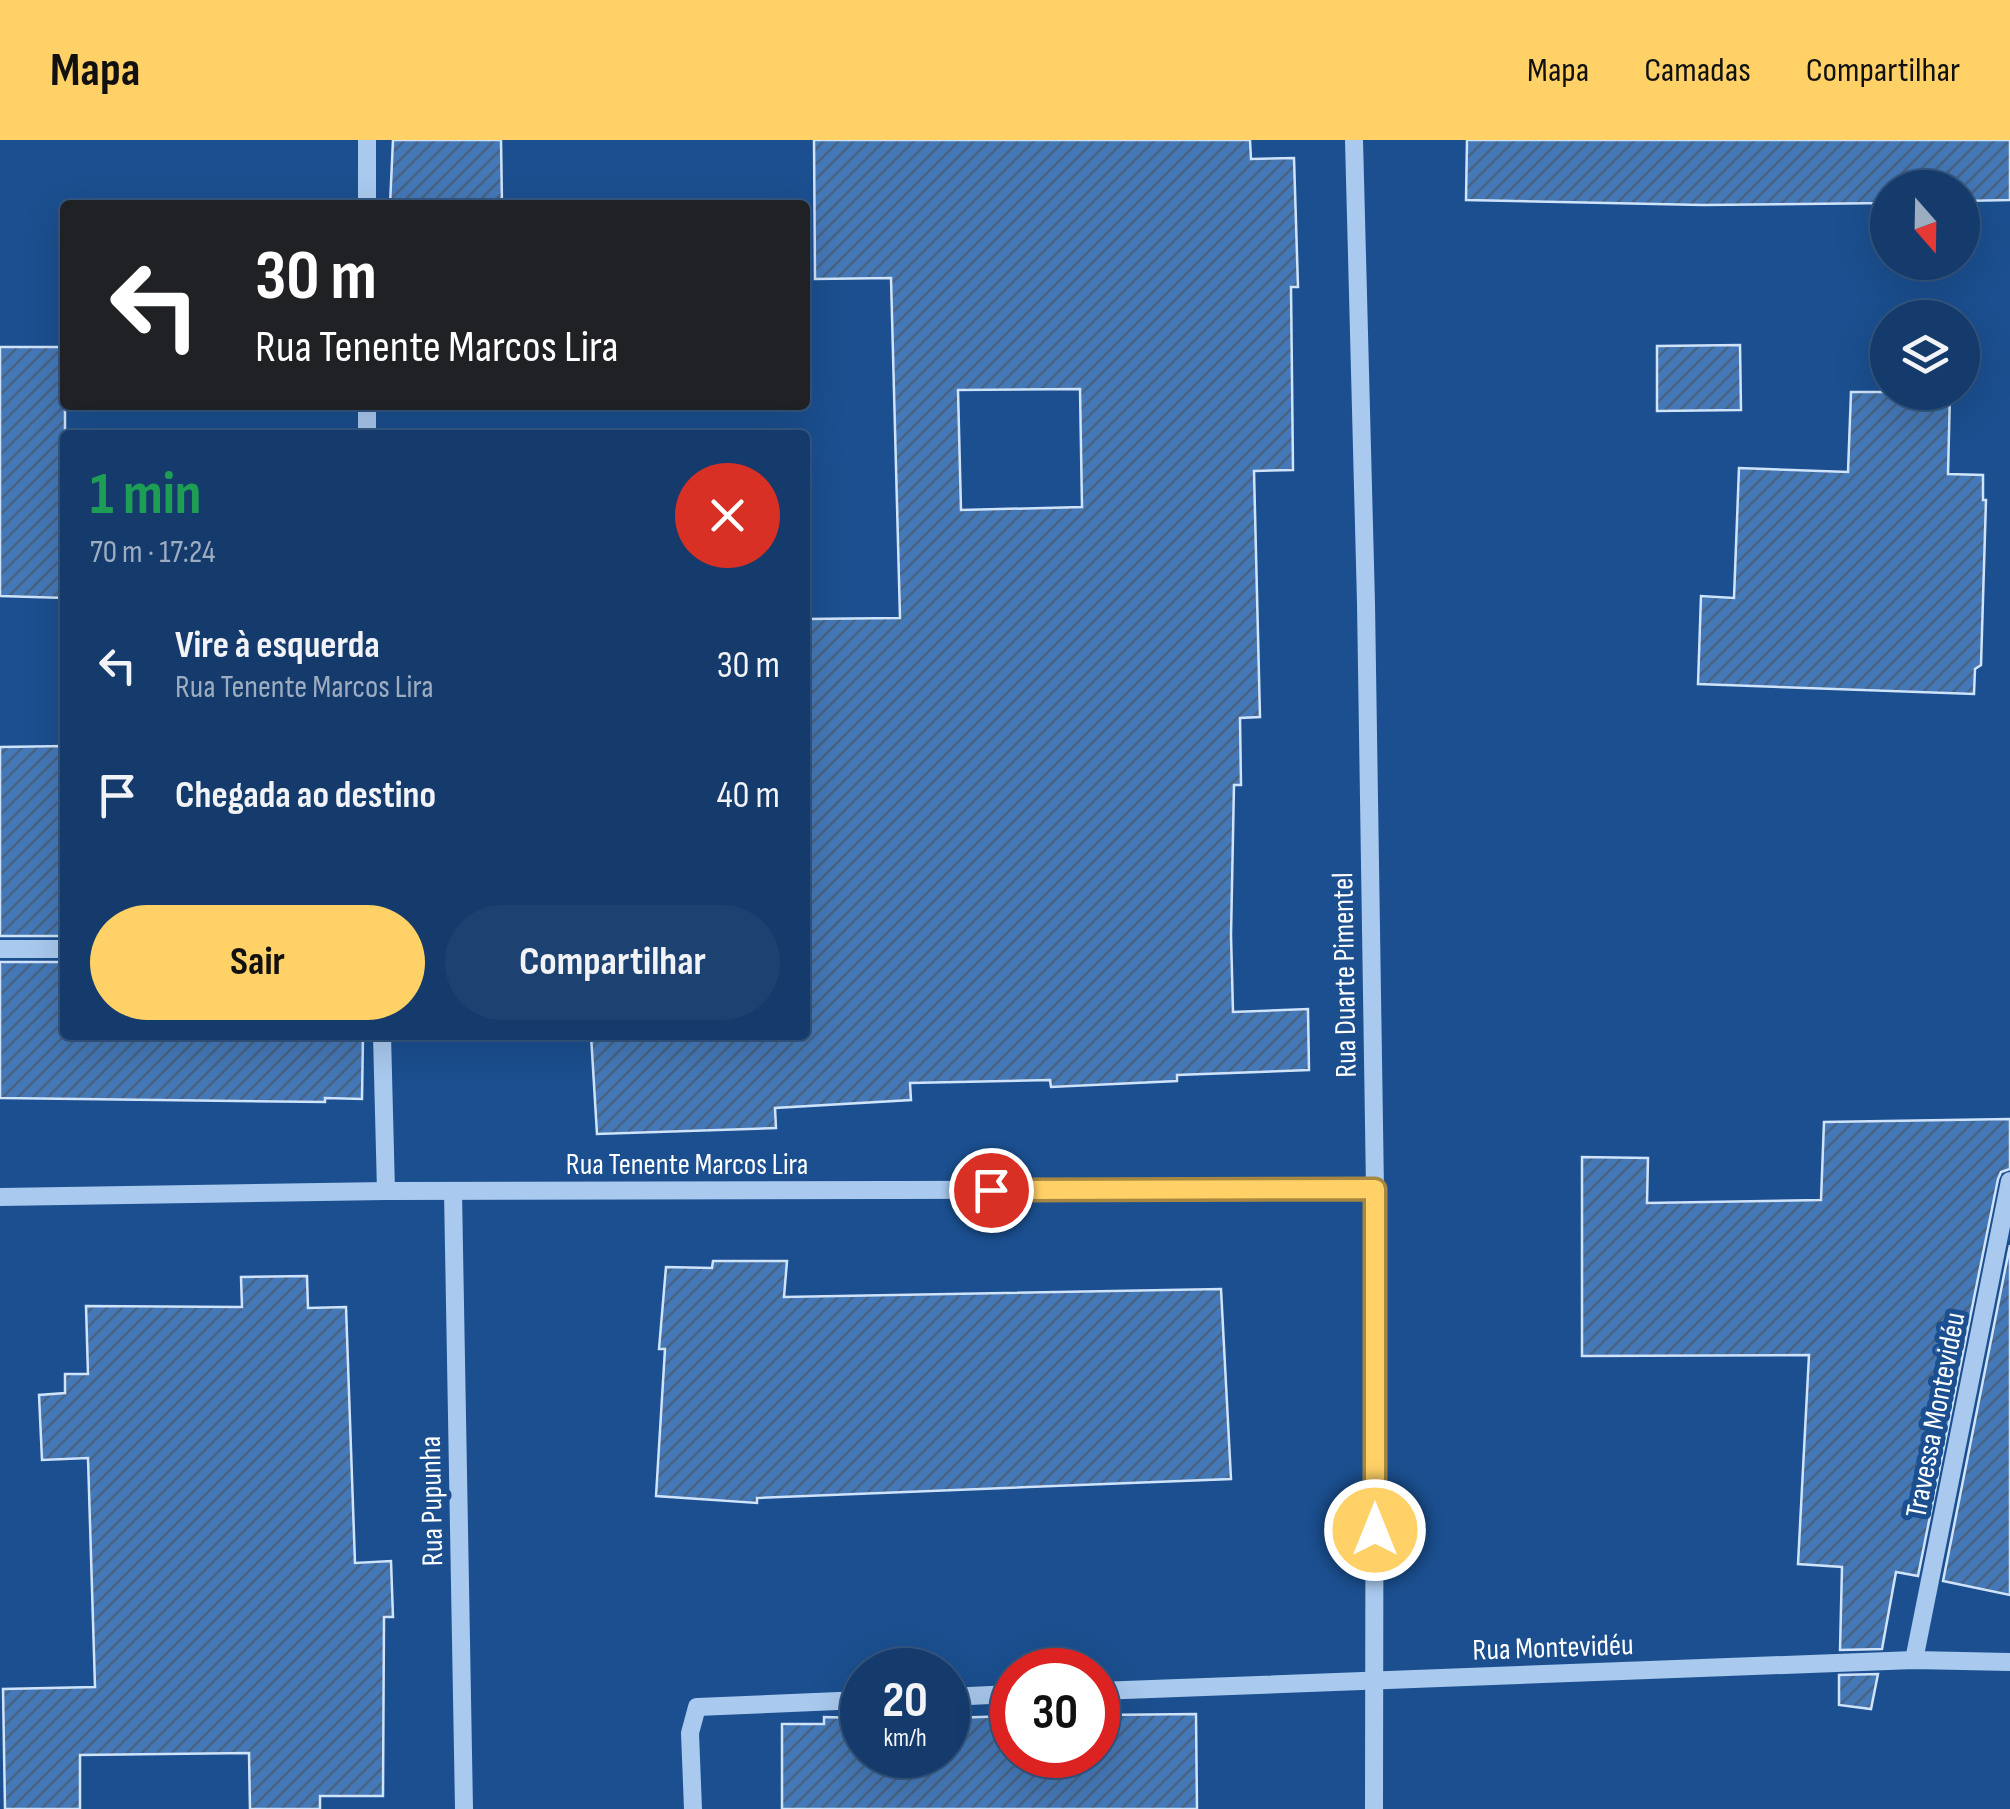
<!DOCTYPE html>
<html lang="pt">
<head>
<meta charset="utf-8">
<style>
  body { margin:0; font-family:"Sofia Sans Condensed",sans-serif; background:#1d4271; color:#f1f3f6; height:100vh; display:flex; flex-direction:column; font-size:38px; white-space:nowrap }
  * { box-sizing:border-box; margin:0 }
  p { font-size:32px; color:#9dadc1 }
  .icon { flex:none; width:55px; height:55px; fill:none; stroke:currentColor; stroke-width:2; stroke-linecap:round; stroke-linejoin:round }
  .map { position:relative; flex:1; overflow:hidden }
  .details { position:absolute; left:60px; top:290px; width:750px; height:610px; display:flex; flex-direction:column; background:#143b6b; border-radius:10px; box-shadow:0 10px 40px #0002,0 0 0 2px #33557e }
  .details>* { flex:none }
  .banner { position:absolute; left:60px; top:60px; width:750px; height:210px; border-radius:10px; box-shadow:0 10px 40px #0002,0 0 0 2px #33557e; background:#202124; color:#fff; overflow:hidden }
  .needle { width:65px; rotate:160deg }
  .fabs { position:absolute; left:1870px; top:30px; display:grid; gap:20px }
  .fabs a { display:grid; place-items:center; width:110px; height:110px; border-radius:50%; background:#143b6b; box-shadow:0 10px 40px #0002,0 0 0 2px #33557e; font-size:50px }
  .speed { position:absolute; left:840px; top:1508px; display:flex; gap:20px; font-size:50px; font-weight:700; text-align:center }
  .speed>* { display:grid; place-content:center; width:130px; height:130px; border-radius:50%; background:#143b6b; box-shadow:0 10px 40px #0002,0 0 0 2px #33557e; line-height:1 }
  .speed small { font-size:25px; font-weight:400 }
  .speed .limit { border:15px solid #d22; background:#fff; color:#111 }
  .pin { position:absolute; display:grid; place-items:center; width:85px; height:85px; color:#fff; margin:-42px; border:5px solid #fff; border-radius:50%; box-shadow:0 2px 10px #0007 }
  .me { position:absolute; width:110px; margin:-55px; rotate:0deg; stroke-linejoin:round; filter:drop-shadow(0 0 8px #0008) }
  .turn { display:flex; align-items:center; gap:35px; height:210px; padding:0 30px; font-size:45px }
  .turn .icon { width:130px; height:130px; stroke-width:2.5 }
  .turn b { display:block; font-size:70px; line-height:85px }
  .round { display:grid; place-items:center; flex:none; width:105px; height:105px; border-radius:52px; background:#1d4271 }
  .overview { display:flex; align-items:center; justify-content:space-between; height:170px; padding:0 30px }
  h1 { font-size:60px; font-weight:700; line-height:75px; color:#1e9e55 }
  .cta { display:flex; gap:20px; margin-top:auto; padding:20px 30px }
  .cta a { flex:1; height:115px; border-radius:60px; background:#ffd166; color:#111; font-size:40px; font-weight:700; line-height:115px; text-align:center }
  .cta a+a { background:#1d4271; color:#f1f3f6 }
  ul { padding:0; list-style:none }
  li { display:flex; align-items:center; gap:30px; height:130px; padding:0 30px }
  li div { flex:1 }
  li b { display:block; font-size:38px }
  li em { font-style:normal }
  header { display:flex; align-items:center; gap:60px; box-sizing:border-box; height:140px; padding:0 50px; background:#ffd166; color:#111 }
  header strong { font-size:48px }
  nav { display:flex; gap:55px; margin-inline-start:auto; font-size:35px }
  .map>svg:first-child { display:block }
  .building { fill:url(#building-hatch); stroke:#cfe3fa; stroke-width:2.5; fill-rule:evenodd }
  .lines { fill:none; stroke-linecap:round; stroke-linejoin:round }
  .minor { stroke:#a9c9ee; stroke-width:18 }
  .route-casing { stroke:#a68842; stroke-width:25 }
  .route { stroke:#ffd166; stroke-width:18 }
  .labels { text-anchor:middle; stroke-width:10; stroke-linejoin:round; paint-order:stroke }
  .street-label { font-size:30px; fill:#fff; stroke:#1b4f8f }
</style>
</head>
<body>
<header>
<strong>Mapa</strong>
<nav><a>Mapa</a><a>Camadas</a><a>Compartilhar</a></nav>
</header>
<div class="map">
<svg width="2010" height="1669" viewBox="0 0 2010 1669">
  <defs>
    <pattern id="building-hatch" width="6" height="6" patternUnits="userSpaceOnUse" patternTransform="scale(2.5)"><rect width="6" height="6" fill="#4478b7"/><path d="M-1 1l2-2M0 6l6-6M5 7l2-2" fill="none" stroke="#486282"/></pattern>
  </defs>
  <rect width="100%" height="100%" fill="#1b4f8f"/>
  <g class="building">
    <polygon points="393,0 501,0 502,65 390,65"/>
    <path d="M814,0H1250L1251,19L1294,18L1298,147H1291L1293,330L1254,331L1260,577L1240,578L1241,645H1234L1231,795L1233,872L1308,869L1309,930L1177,935V941L1051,947L1050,940L910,943L911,960L775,968L776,988L597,994L591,895H805V479L900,478L891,138L815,139ZM1080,249L1082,367L961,370L958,250Z"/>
    <polygon points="1467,0 2010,0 2010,60 1962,61 1962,48 1888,48 1888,63 1703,65 1466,60"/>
    <polygon points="1740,205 1741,270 1657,271 1657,206"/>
    <polygon points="0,207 65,207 65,458 0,456"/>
    <polygon points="1851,252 1950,252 1948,334 1983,335 1983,360 1986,360 1981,525 1975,529 1974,554 1698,544 1701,456 1734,458 1739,328 1848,332"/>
    <polygon points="65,606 65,796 0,796 0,607"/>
    <polygon points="0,822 65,822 65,895 363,895 362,959 325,958 325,962 0,958"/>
    <polygon points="2010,979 2010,1029 2001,1032 1998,1039 1918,1436 1896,1432 1882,1509 1840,1510 1842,1427 1798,1424 1809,1215 1582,1216 1582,1017 1648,1018 1647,1063 1821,1060 1824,982"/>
    <polygon points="2010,1105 2010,1455 1943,1441"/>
    <polygon points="713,1121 787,1121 784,1157 1221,1149 1231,1339 757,1358 757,1363 656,1356 665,1209 659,1209 666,1127 712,1128"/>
    <polygon points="307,1136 308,1168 346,1167 355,1423 391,1421 393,1477 384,1477 383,1656 320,1656 320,1669 250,1669 249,1613 80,1615 80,1669 5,1669 3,1549 95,1547 88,1318 42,1320 39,1255 65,1253 65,1234 88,1234 86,1166 242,1167 241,1137"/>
    <polygon points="1878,1534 1871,1569 1839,1565 1839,1535"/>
    <polygon points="1196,1574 1197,1669 782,1669 782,1584 824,1584 824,1577 862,1578 862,1615 948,1615 948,1578 1012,1576 1012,1615 1098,1615 1098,1575"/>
  </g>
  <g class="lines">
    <g class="minor">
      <polyline points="1354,0 1366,463 1375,1049 1374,1669"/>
      <polyline points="367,65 367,0"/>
      <polyline points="367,295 367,265"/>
      <polyline points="0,809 65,809"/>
      <polyline points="382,895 386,1051"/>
      <polyline points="453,1052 464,1669"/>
      <polyline points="0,1057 386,1051 1375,1049"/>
      <polyline points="1914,1520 2010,1041"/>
      <polyline points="1098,1551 1914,1520 2010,1522"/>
      <polyline points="948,1557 1012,1554"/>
      <polyline points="693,1669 690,1593 697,1567 862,1560"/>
    </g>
  </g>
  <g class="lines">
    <defs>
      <polyline id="route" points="991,1050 1375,1049 1375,1390"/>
    </defs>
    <use href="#route" class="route-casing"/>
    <use href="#route" class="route"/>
  </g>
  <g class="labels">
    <g class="street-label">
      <text transform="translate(1344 835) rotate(-91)" y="10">Rua Duarte Pimentel</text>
      <text x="687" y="1034">Rua Tenente Marcos Lira</text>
      <text transform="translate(1935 1275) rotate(-79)" y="10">Travessa Montevidéu</text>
      <text transform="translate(431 1361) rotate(-91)" y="10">Rua Pupunha</text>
      <text transform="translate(1553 1507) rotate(-2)" y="10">Rua Montevidéu</text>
    </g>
  </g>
</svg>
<div class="fabs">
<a><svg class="needle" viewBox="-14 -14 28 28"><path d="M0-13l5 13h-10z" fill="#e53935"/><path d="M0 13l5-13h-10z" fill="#9dadc1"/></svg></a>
<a><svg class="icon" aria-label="layers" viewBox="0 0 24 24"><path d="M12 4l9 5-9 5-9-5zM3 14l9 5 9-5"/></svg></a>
</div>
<div class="speed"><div>20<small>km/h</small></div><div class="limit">30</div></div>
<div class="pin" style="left:991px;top:1050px;background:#d93025"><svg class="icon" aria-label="arrive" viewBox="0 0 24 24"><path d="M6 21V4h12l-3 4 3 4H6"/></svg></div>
<svg class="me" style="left:1375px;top:1390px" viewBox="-20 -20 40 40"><circle r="17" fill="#ffd166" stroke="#fff" stroke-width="3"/><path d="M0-11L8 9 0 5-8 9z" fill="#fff"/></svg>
<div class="banner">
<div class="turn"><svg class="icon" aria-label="left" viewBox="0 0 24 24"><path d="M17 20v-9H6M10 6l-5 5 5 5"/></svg><div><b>30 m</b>Rua Tenente Marcos Lira</div></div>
</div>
<section class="details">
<div class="overview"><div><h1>1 min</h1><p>70 m · 17:24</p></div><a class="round" style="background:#d93025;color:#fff"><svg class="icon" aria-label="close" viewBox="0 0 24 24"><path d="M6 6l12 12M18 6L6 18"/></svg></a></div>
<ul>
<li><svg class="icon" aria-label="left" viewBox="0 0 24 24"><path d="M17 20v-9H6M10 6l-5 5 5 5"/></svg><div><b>Vire à esquerda</b><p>Rua Tenente Marcos Lira</p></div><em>30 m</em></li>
<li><svg class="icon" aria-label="arrive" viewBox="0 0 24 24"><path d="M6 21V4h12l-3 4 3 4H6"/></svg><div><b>Chegada ao destino</b></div><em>40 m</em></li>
</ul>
<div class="cta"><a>Sair</a><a>Compartilhar</a></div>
</section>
</div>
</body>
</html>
